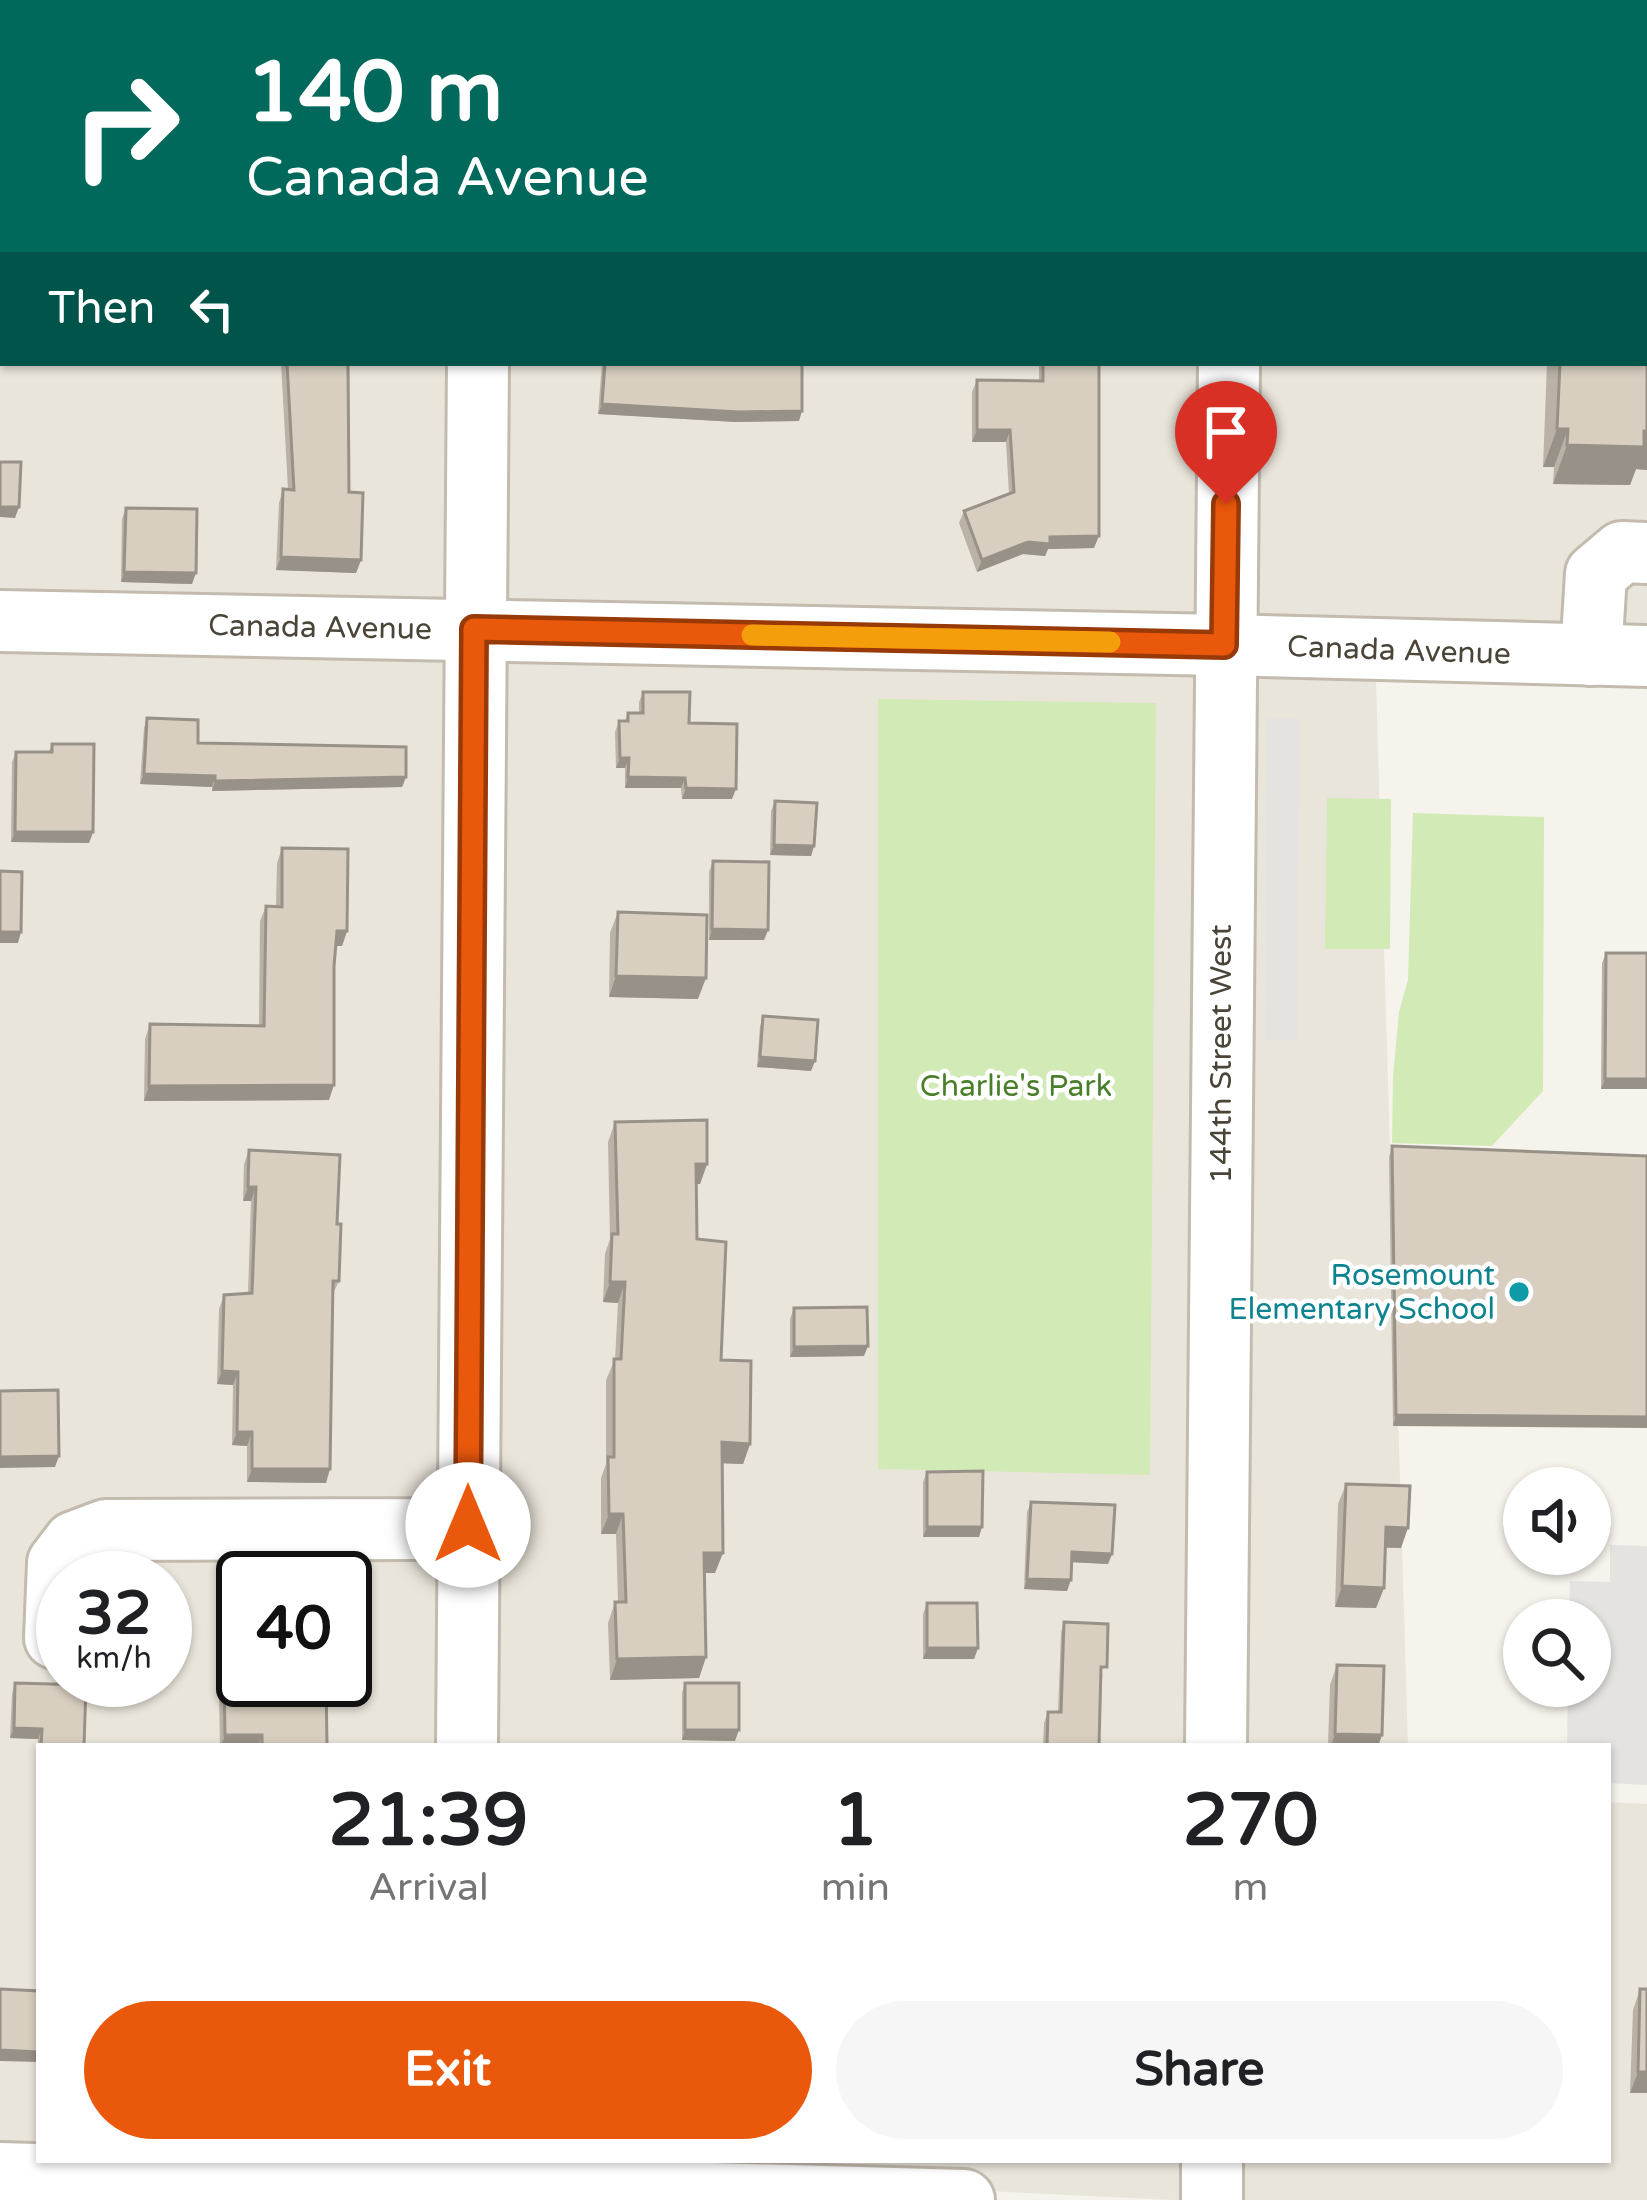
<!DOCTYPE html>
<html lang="en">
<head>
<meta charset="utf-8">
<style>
  body { margin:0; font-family:"Varela Round",sans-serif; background:#f6f6f6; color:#202124; height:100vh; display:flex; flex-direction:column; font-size:45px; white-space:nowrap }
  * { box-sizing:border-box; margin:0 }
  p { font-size:39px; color:#757577 }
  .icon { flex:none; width:66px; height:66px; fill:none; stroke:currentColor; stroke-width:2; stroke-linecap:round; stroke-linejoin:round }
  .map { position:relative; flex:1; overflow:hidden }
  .panel { position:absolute; left:36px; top:1743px; width:1575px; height:420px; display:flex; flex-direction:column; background:#fff; border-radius:0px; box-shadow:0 3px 9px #0004 }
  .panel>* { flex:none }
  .banner { position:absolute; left:0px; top:0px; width:1647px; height:366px; box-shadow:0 3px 9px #0004; background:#00695c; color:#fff; overflow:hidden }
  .tools { position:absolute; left:1503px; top:1467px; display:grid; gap:24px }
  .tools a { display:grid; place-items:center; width:108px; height:108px; border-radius:50%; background:#fff; box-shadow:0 3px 9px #0004; font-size:60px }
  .speed { position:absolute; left:36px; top:1551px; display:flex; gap:24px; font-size:60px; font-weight:700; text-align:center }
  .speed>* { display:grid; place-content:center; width:156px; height:156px; border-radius:50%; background:#fff; box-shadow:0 3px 9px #0004; line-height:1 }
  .speed small { font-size:30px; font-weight:400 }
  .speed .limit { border:6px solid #111; border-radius:18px; background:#fff; color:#111 }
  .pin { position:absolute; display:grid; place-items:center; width:102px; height:102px; color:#fff; margin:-123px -51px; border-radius:50% 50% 50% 0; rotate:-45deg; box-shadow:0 0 12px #0007 }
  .pin .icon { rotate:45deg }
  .me { position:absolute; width:132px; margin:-66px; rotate:0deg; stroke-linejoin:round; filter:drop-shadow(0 0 9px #0008) }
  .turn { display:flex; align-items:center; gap:42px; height:252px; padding:0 48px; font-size:54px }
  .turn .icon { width:156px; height:156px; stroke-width:2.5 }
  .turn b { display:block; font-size:84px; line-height:102px }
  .then { display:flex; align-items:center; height:114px; padding:0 48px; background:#0003; gap:24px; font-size:45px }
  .eta { display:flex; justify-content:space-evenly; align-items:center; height:204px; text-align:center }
  .eta b { font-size:72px; font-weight:700; line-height:84px }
  .primary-button { display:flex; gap:24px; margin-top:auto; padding:24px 48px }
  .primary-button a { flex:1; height:138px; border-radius:72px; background:#ea580c; color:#fff; font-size:48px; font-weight:700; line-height:138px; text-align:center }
  .primary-button a+a { background:#f6f6f6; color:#202124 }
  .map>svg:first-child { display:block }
  .residential { fill:#eae5da; fill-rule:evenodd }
  .green { fill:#d2eab5 }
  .parking { fill:#e5e3e0 }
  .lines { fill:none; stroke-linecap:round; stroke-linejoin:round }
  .minor-casing { stroke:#c2bbae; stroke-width:66 }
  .minor { stroke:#fff; stroke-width:60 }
  .wall { fill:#bab2a6 }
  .shaded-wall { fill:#979187 }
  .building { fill:#d8cfc1; stroke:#979187; stroke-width:3 }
  .route-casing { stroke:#983908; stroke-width:30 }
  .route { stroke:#ea580c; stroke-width:21 }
  .slow { stroke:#f59e0b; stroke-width:21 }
  .culture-dot { fill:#0f9aa8; stroke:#fff; stroke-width:4.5 }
  .labels { text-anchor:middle; stroke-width:9; stroke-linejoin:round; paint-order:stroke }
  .street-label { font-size:30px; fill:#4b4439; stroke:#fff }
  .park-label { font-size:30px; fill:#4a7f2a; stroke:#fff }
  .culture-label { font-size:30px; fill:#0d838f; stroke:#fff; text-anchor:end }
</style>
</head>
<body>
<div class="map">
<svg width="1647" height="2200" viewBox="0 0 1647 2200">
  <rect width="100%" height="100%" fill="#f6f3ec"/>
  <path class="residential" d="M0,0H1647V656L1375,650L1408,1746H39V2160H1608V1802L1647,1804V2200H1173L465,2166L0,2200ZM3,3H1644V363H3ZM63,1578H165V1680H63ZM243,1578H345V1680H243Z"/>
  <g class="green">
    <polygon points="878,699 1156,703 1150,1475 878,1469"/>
    <polygon points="1327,798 1391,799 1390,949 1325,949"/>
    <polygon points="1413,813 1544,817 1543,1091 1492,1146 1392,1143 1393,1077 1399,1012 1408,980"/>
  </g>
  <g class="parking">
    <polygon points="1267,718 1300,719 1297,1040 1265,1041"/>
    <polygon points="1610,1545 1647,1546 1647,1785 1608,1783 1608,1746 1567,1746 1568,1686 1590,1686 1590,1620 1569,1620 1570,1581 1610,1582"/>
  </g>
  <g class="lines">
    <defs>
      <g id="minor">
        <polyline points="483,3 483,0"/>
        <polyline points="1234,3 1234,0"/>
        <polyline points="1644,40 1647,40"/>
        <polyline points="0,621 1224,645 1647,656"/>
        <polyline points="1591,655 1596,574 1622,552 1647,553"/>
        <polyline points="55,1638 58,1563 74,1542 106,1530 417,1529 468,1525"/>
        <polyline points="467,1746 478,363"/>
        <polyline points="1216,1746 1229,363"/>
        <polyline points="0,2173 964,2200"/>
        <polyline points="1212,2200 1212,2160"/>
      </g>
    </defs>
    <use href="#minor" class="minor-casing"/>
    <use href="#minor" class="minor"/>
  </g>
  <g class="wall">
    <polygon points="1647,121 1647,470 1636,469 1630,485 1553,484 1554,467 1543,467 1547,363 1530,365 1530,363 1644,363"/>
    <polygon points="281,363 348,363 349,492 361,560 356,573 276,570 279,503 283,489 288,490"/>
    <polygon points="602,363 802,363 799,421 736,422 598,414"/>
    <polygon points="1039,363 1099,363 1094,548 1048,549 1045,556 1023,554 977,572 959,523 964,511 1009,494 1006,442 972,442 972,392 977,380 1039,380"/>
    <polygon points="126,508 192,584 121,582 122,519"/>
    <polygon points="643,692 689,723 732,799 682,799 681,788 625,788 625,768 616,768 615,732 619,721 625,721 628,713 639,713 639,702"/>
    <polygon points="147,718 198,743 406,777 402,787 212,791 212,787 140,784 144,728"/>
    <polygon points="52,744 93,832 89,843 11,842 12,762 16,752 49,752"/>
    <polygon points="775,801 814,846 811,856 770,855 771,811"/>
    <polygon points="282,848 347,931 342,946 336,946 329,1100 144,1101 145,1039 150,1024 259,1026 260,921 266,906 276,907 277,863"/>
    <polygon points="713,861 768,930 764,940 709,940 709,872"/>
    <polygon points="618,912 698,999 609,997 610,933"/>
    <polygon points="1606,953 1647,1089 1601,1089 1602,963"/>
    <polygon points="763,1016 811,1071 757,1067 760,1026"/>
    <polygon points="615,1122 707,1164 700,1184 696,1184 697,1239 721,1360 750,1444 743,1464 722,1463 715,1573 704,1573 706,1657 699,1678 610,1680 608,1623 615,1602 618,1602 616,1534 601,1534 601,1478 606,1464 606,1380 615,1359 618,1303 603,1302 605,1254 610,1239 608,1142"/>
    <polygon points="1392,1146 1647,1156 1393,1426 1389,1157"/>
    <polygon points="249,1150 337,1224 339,1281 333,1294 326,1483 247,1482 247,1446 232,1445 233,1385 217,1384 219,1309 224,1295 248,1294 251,1201 243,1201 244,1164"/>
    <polygon points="794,1308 864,1356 790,1357 790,1319"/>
    <polygon points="927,1472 979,1537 923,1537 923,1482"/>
    <polygon points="1346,1484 1401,1548 1385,1548 1384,1588 1376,1608 1335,1607 1338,1504"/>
    <polygon points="1031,1502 1112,1554 1108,1564 1072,1562 1067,1591 1024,1589 1027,1512"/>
    <polygon points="230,1580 243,1680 333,1680 332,1683 326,1683 327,1746 220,1746 219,1693 225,1679 225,1594"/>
    <polygon points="927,1603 978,1648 974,1659 923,1659 923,1614"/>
    <polygon points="1064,1622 1103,1677 1101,1677 1099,1746 1043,1746 1044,1723 1048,1712 1058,1712 1061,1633"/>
    <polygon points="1337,1665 1382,1735 1378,1746 1328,1746 1330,1685"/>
    <polygon points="15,1683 84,1746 39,1746 39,1779 37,1779 38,1739 10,1738 12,1694"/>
    <polygon points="685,1683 735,1741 682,1740 682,1693"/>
    <polygon points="1640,1989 1647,1989 1647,2093 1630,2093 1633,2010"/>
  </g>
  <g class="shaded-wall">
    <polygon points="602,404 802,411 799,421 736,422 598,414"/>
    <polygon points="1557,429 1568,429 1554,467 1543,467"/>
    <polygon points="977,430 1010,430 1006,442 972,442"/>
    <polygon points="1647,431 1647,470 1636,469 1630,485 1553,484 1567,445"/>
    <polygon points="0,507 19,507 15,518 0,517"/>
    <polygon points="1099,536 1094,548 1048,549 1045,556 1023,554 977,572 982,560 1028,542 1050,537"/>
    <polygon points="281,557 361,560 356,573 276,570"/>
    <polygon points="124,572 196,573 192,584 121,582"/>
    <polygon points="620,758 629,758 625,768 616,768"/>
    <polygon points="144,774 215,776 212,787 140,784"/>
    <polygon points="406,777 402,787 212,791 215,781"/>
    <polygon points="628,777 685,778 681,788 625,788"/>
    <polygon points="686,788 736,789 732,799 682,799"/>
    <polygon points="15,832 93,832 89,843 11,842"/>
    <polygon points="774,845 814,846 811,856 770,855"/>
    <polygon points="712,929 768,930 764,940 709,940"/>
    <polygon points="337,931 347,931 342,946 331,946"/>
    <polygon points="0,932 21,932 18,943 0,943"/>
    <polygon points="616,976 706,978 698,999 609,997"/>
    <polygon points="760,1057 815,1061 811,1071 757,1067"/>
    <polygon points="1605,1079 1647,1079 1647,1089 1601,1089"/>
    <polygon points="334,1085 329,1100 144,1101 149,1086"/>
    <polygon points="696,1164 707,1164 700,1184 688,1184"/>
    <polygon points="248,1187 256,1187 251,1201 243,1201"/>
    <polygon points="610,1282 625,1282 618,1303 603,1302"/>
    <polygon points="868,1346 864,1356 790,1357 794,1347"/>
    <polygon points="222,1371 238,1372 233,1385 217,1384"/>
    <polygon points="1396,1415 1647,1417 1647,1428 1393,1426"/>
    <polygon points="237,1432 252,1432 247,1446 232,1445"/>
    <polygon points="722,1442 750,1444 743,1464 714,1463"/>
    <polygon points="59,1456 55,1467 0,1468 0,1457"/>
    <polygon points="252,1469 330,1469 326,1483 247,1482"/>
    <polygon points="609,1514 623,1514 616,1534 601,1534"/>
    <polygon points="927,1527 982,1527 979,1537 923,1537"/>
    <polygon points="1386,1527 1408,1528 1401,1548 1378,1547"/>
    <polygon points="1072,1552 1112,1554 1108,1564 1068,1562"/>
    <polygon points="704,1553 723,1553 715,1573 696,1573"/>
    <polygon points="1027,1579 1071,1580 1067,1591 1024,1589"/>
    <polygon points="1342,1586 1384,1588 1376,1608 1335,1607"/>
    <polygon points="927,1648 978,1648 974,1659 923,1659"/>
    <polygon points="706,1657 699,1678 610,1680 617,1659"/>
    <polygon points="14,1728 42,1729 38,1739 10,1738"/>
    <polygon points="685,1730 739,1730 735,1741 682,1740"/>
    <polygon points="1335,1734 1382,1735 1378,1746 1331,1746"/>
    <polygon points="225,1735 262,1735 258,1746 221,1746"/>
    <polygon points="0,2050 39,2052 39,2062 0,2061"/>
    <polygon points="1638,2072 1647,2072 1647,2093 1630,2093"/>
  </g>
  <g class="building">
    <rect x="289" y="0" width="61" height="3"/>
    <rect x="622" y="0" width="73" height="3"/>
    <rect x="983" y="0" width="121" height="3"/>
    <polygon points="1644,121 1647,121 1647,431 1644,431 1644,447 1567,445 1568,429 1557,429 1560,363 1644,363"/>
    <polygon points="287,363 348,363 349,492 363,493 361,560 281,557 283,489 294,490"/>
    <polygon points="605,363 802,363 802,411 739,412 602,404"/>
    <polygon points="1043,363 1099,363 1099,536 1050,537 1050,544 1028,542 982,560 964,511 1014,492 1010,430 977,430 977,380 1043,381"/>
    <polygon points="0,462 21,462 19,507 0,507"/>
    <polygon points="126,508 197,509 196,573 124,572"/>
    <polygon points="643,692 690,692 689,723 737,724 736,789 686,788 685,778 628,777 629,758 620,758 619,721 628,721 628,713 643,713"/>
    <polygon points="147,718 198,720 198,743 406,747 406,777 215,781 215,776 144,774"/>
    <polygon points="52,744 94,744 93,832 15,832 16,752 52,752"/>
    <polygon points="775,801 817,803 814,846 774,845"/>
    <polygon points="282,848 348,849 347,931 337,931 334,966 334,1085 149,1086 150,1024 264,1026 266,906 282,907"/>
    <polygon points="713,861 769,862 768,930 712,929"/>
    <polygon points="0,871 22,872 21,932 0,932"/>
    <polygon points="618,912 707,915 706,978 616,976"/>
    <polygon points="1606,953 1647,953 1647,1079 1605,1079"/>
    <polygon points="763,1016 818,1020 815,1061 760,1057"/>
    <polygon points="707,1120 707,1164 696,1164 697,1239 726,1242 721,1360 751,1361 750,1444 722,1442 723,1553 704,1553 706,1657 617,1659 615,1602 626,1602 623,1514 609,1514 608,1457 614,1457 614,1359 621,1359 625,1282 610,1282 612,1234 618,1234 615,1122"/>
    <polygon points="1392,1146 1647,1156 1647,1417 1396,1415"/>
    <polygon points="249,1150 340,1155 337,1224 341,1224 339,1281 333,1281 330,1469 252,1469 252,1432 237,1432 238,1372 222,1371 224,1295 252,1293 256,1187 248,1187"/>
    <polygon points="867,1307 868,1346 794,1347 794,1308"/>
    <polygon points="58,1390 59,1456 0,1457 0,1391"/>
    <polygon points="983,1471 982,1527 927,1527 927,1472"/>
    <polygon points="1346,1484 1410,1486 1408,1528 1386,1527 1384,1588 1342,1586"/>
    <polygon points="1031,1502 1115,1505 1112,1554 1072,1552 1071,1580 1027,1579"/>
    <polygon points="230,1580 243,1580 243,1680 326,1680 327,1746 262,1746 262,1735 225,1735 224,1679 230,1679"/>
    <polygon points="927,1603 977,1603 978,1648 927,1648"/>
    <polygon points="1064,1622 1108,1624 1107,1667 1101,1667 1099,1746 1047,1746 1048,1712 1061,1712"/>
    <polygon points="1337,1665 1384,1666 1382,1735 1335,1734"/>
    <polygon points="15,1683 86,1685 84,1746 41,1746 42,1729 14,1728"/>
    <rect x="685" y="1683" width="54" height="47"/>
    <polygon points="0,1989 39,1991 39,2052 0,2050"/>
    <polygon points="1640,1989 1647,1989 1647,2072 1638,2072"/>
  </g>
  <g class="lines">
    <defs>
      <polyline id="route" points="468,1525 474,629 1224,645 1226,504"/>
    </defs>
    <use href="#route" class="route-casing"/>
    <use href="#route" class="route"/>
    <polyline class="slow" points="752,635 1110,642"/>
  </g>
  <circle class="culture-dot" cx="1519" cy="1292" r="12"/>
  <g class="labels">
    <g class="street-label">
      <text transform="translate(320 627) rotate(1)" y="10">Canada Avenue</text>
      <text transform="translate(1399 650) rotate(2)" y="10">Canada Avenue</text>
      <text transform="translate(1221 1054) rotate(-90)" y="10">144th Street West</text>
    </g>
    <g class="park-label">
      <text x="1016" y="1096">Charlie's Park</text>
    </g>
    <g class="culture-label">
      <text x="1495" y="1285">Rosemount<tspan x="1495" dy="34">Elementary School</tspan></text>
    </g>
  </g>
</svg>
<div class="tools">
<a><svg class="icon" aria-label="sound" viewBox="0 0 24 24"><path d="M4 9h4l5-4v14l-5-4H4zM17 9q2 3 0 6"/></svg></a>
<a><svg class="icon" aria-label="search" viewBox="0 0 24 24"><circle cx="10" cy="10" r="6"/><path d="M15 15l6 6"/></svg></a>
</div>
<div class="speed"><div>32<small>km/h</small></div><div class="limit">40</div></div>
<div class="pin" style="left:1226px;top:504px;background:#d93025"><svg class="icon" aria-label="arrive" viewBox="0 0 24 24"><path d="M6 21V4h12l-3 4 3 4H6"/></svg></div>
<svg class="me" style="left:468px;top:1525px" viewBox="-20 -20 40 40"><circle r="19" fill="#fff"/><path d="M0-13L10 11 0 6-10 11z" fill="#ea580c"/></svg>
<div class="banner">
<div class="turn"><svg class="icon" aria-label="right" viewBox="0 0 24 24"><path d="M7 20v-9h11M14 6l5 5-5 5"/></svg><div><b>140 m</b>Canada Avenue</div></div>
<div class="then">Then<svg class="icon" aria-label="left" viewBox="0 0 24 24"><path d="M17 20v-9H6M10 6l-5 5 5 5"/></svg></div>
</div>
<section class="panel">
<div class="eta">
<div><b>21:39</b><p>Arrival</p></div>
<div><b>1</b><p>min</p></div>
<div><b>270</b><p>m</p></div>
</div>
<div class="primary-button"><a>Exit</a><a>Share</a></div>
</section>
</div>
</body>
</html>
